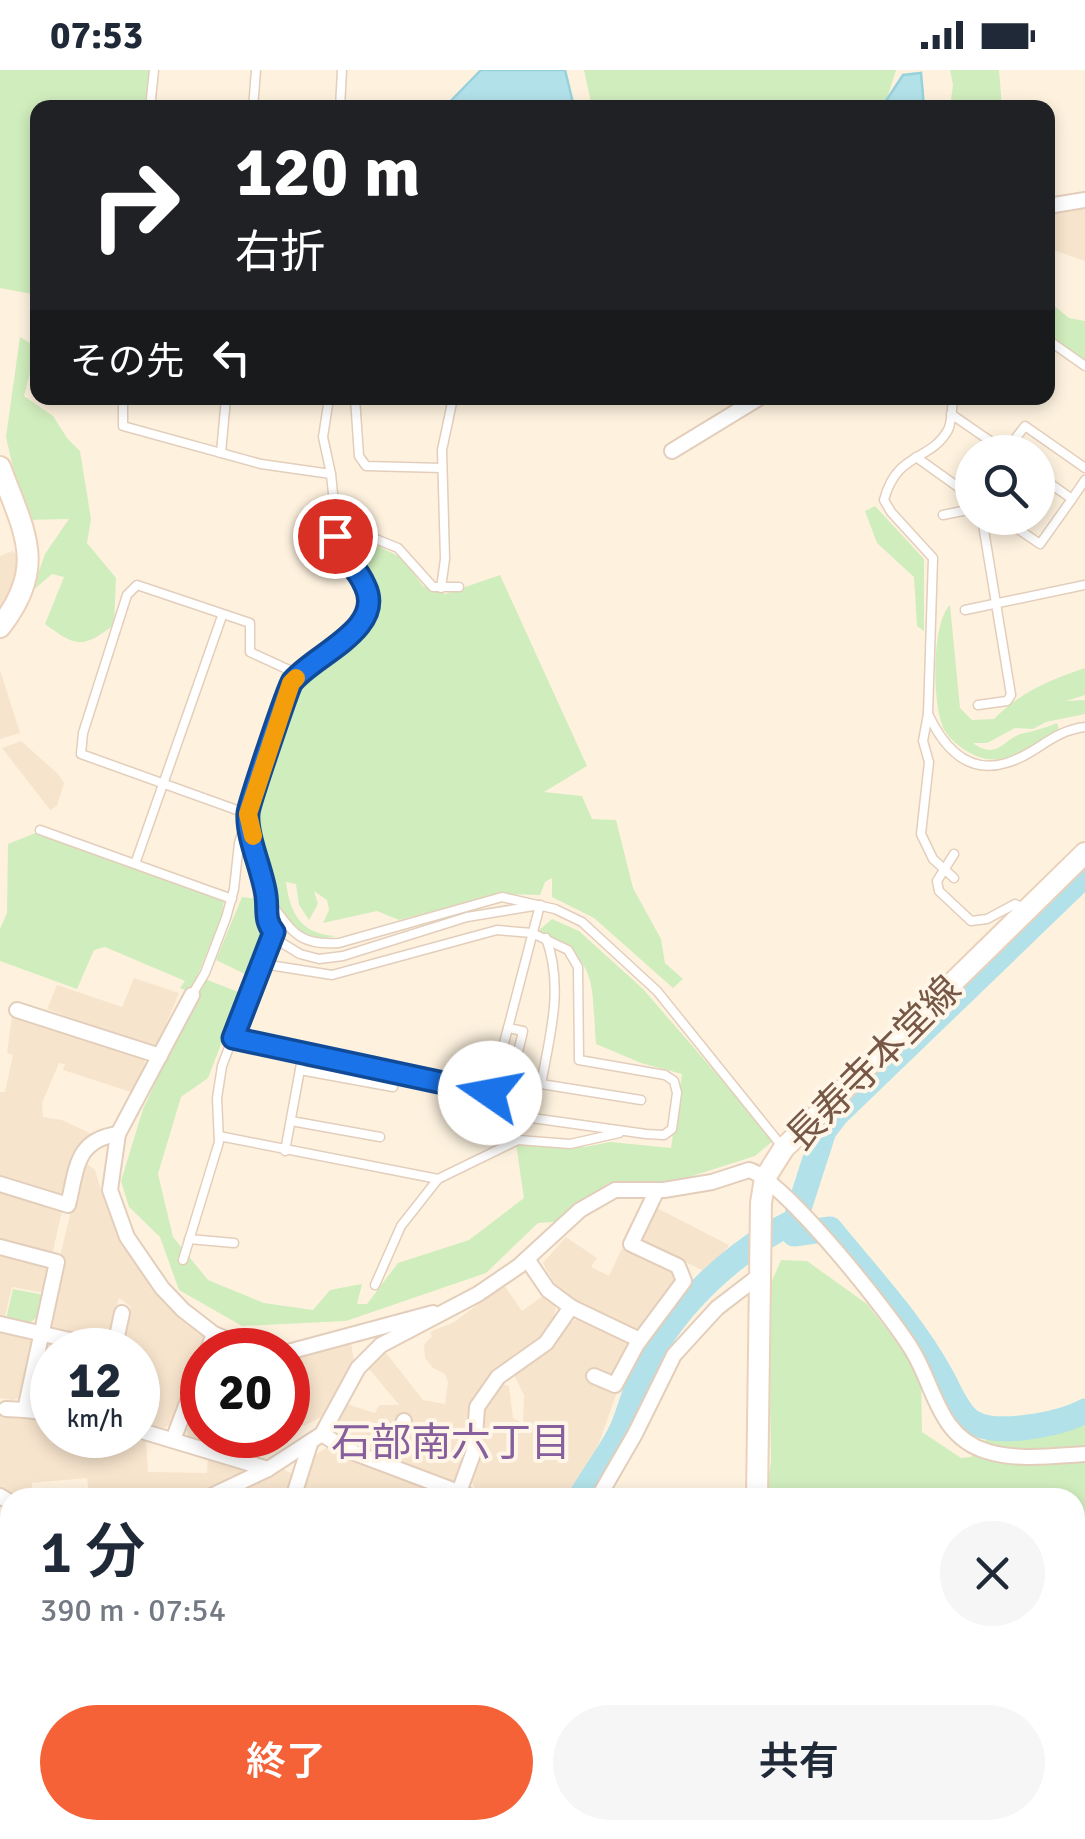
<!DOCTYPE html>
<html lang="ja">
<head>
<meta charset="utf-8">
<style>
  body { margin:0; font-family:Signika,"Noto Sans JP",sans-serif; background:#f6f6f7; color:#1f2937; height:100vh; display:flex; flex-direction:column; font-size:38px; white-space:nowrap }
  * { box-sizing:border-box; margin:0 }
  p { font-size:32px; color:#747a83 }
  .icon { flex:none; width:55px; height:55px; fill:none; stroke:currentColor; stroke-width:2; stroke-linecap:round; stroke-linejoin:round }
  .map { position:relative; flex:1; overflow:hidden }
  .side { position:absolute; left:0px; top:1418px; width:1085px; height:352px; display:flex; flex-direction:column; background:#fff; border-radius:30px 30px 0 0; box-shadow:0 5px 15px #0003 }
  .side>* { flex:none }
  .banner { position:absolute; left:30px; top:30px; width:1025px; height:305px; border-radius:20px; box-shadow:0 5px 15px #0003; background:#202124; color:#fff; overflow:hidden }
  .tools { position:absolute; left:955px; top:365px; display:grid; gap:20px }
  .tools a { display:grid; place-items:center; width:100px; height:100px; border-radius:50%; background:#fff; box-shadow:0 5px 15px #0003; font-size:50px }
  .speed { position:absolute; left:30px; top:1258px; display:flex; gap:20px; font-size:50px; font-weight:700; text-align:center }
  .speed>* { display:grid; place-content:center; width:130px; height:130px; border-radius:50%; background:#fff; box-shadow:0 5px 15px #0003; line-height:1 }
  .speed small { font-size:25px; font-weight:400 }
  .speed .limit { border:15px solid #d22; background:#fff; color:#111 }
  .pin { position:absolute; display:grid; place-items:center; width:85px; height:85px; color:#fff; margin:-42px; border:5px solid #fff; border-radius:50%; box-shadow:0 2px 10px #0007 }
  .me { position:absolute; width:110px; margin:-55px; rotate:282deg; stroke-linejoin:round; filter:drop-shadow(0 0 8px #0008) }
  .turn { display:flex; align-items:center; gap:35px; height:210px; padding:0 40px; font-size:45px }
  .turn .icon { width:130px; height:130px; stroke-width:2.5 }
  .turn b { display:block; font-size:70px; line-height:85px }
  .then { display:flex; align-items:center; height:95px; padding:0 40px; background:#0003; gap:20px; font-size:38px }
  .round { display:grid; place-items:center; flex:none; width:105px; height:105px; border-radius:52px; background:#f6f6f7 }
  .overview { display:flex; align-items:center; justify-content:space-between; height:170px; padding:0 40px }
  h1 { font-size:60px; font-weight:600; line-height:75px }
  .cta { display:flex; gap:20px; margin-top:auto; padding:20px 40px }
  .cta a { flex:1; height:115px; border-radius:60px; background:#f56238; color:#fff; font-size:40px; font-weight:600; line-height:115px; text-align:center }
  .cta a+a { background:#f6f6f7; color:#1f2937 }
  .status { display:flex; justify-content:space-between; align-items:center; height:70px; padding:0 50px; background:#fff; direction:ltr }
  .status svg { height:28px; fill:currentColor }
  .map>svg:first-child { display:block }
  .residential { fill:#f7e4cd }
  .education { fill:#efdcfa }
  .green { fill:#d0edbd }
  .water { fill:#b2e1e9; stroke:#97d2dc; stroke-width:2.5 }
  .lines { fill:none; stroke-linecap:round; stroke-linejoin:round }
  .river { stroke:#b2e1e9; stroke-width:25 }
  .lane-casing { stroke:#e3cebb; stroke-width:11 }
  .street-casing { stroke:#e3cebb; stroke-width:18 }
  .secondary-casing { stroke:#ebd1ba; stroke-width:24 }
  .lane { stroke:#fff; stroke-width:8 }
  .street { stroke:#fff; stroke-width:14 }
  .secondary { stroke:#fff; stroke-width:20 }
  .route-casing { stroke:#114b97; stroke-width:25 }
  .route { stroke:#1a73e8; stroke-width:18 }
  .slow { stroke:#f59e0b; stroke-width:18 }
  .labels { text-anchor:middle; stroke-width:8; stroke-linejoin:round; paint-order:stroke }
  .street-label { font-size:38px; fill:#775745; stroke:#fff6e8 }
  .neighbourhood-label { font-size:40px; fill:#875f9c; stroke:#fff6e8 }
</style>
</head>
<body>
<div class="status"><b>07:53</b><svg viewBox="0 0 49 12"><path d="M0 12V9h3v3zM5 12V6h3v6zM10 12V3h3v9zM15 12V0h3v12zM26 1h20v11H26zM47 4h2v5h-2z"/></svg></div>
<div class="map">
<svg width="1085" height="1769" viewBox="0 0 1085 1769">
  <rect width="100%" height="100%" fill="#fef2df"/>
  <g class="residential">
    <polygon points="1085,135 1085,191 1048,178 1048,139"/>
    <polygon points="12,481 21,488 22,502 0,544 0,486"/>
    <polygon points="0,600 20,663 0,669"/>
    <polygon points="21,671 58,704 64,713 57,736 50,740 2,678"/>
    <polygon points="134,908 179,923 156,979 47,939 57,915 122,937"/>
    <polygon points="12,946 140,985 147,995 134,1023 63,1000 65,994 59,993 42,1033 43,1047 62,1050 92,1064 76,1081 64,1130 0,1109 0,1022 5,1022 13,985 7,983"/>
    <polygon points="83,1091 95,1100 104,1130 155,1219 205,1267 172,1354 161,1359 138,1355 138,1280 120,1280 131,1237 119,1228 110,1264 103,1272 55,1261 50,1254 61,1182"/>
    <polygon points="0,1117 63,1137 52,1185 0,1173"/>
    <polygon points="655,1137 729,1175 715,1195 706,1202 644,1172 642,1164"/>
    <polygon points="566,1167 597,1188 591,1197 609,1206 623,1176 671,1198 676,1212 645,1257 629,1262 572,1232 556,1216 543,1193"/>
    <polygon points="0,1183 46,1193 50,1198 44,1223 12,1217 4,1250 0,1249"/>
    <polygon points="504,1215 522,1241 547,1223 556,1234 554,1249 543,1268 497,1299 471,1333 469,1383 459,1407 450,1413 396,1390 389,1376 379,1383 348,1371 338,1355 347,1334 375,1343 379,1335 399,1335 365,1294 383,1279 423,1330 445,1334 448,1312 445,1304 433,1298 425,1288 424,1275 432,1266 430,1262 454,1252"/>
    <polygon points="576,1249 627,1273 612,1307 592,1298 587,1307 617,1322 598,1376 577,1417 570,1427 492,1427 477,1422 472,1412 480,1379 483,1340 500,1313 509,1316 513,1348 523,1353 524,1325 514,1305 553,1278 567,1255"/>
    <polygon points="0,1259 27,1265 32,1273 19,1328 12,1330 0,1328"/>
    <polygon points="351,1272 354,1291 325,1345 304,1356 288,1350 288,1288"/>
    <polygon points="50,1273 87,1280 52,1280 52,1336 32,1332 43,1278"/>
    <polygon points="202,1316 202,1365 255,1365 250,1386 188,1366 186,1358"/>
    <polygon points="0,1334 4,1335 4,1342 52,1351 52,1365 129,1365 146,1370 148,1402 207,1403 208,1386 244,1399 242,1407 185,1427 89,1427 87,1408 32,1413 32,1427 13,1427 0,1417"/>
    <polygon points="328,1377 427,1418 452,1427 301,1428 315,1385"/>
    <polygon points="281,1398 296,1406 288,1427 226,1428"/>
    <polygon points="0,1575 10,1578 10,1682 6,1693 10,1695 10,1760 72,1760 68,1764 0,1767"/>
  </g>
  <polygon class="education" points="797,1760 961,1760 965,1769 800,1769"/>
  <g class="green">
    <polygon points="0,0 154,0 150,37 38,38 37,225 0,218"/>
    <polygon points="584,0 896,0 884,38 592,37"/>
    <polygon points="950,0 999,0 1002,37 950,37 953,15"/>
    <polygon points="1048,231 1069,248 1085,251 1085,293 1048,266"/>
    <path d="M20,267L37,277L24,326L53,346L67,368L80,381L91,449L87,473L116,508L114,555C82,579 76,577 45,554L64,507L52,504L32,521L45,484L69,449L25,450L6,367Z"/>
    <polygon points="875,436 924,489 924,561 917,556 914,507 877,473 865,441"/>
    <path d="M352,463L402,488L423,516L445,524L500,505L587,696L544,722L582,726L592,749L616,750L633,818L661,869L665,893L683,909L673,918L594,848L552,827V808L545,812L540,825L501,824L399,850L377,841L323,853L329,840L327,830L314,821L318,834L309,850L299,835L296,814L286,812C290,844 301,864 336,866L315,870L286,858L271,826L255,748L296,622L368,561L375,525L355,484L340,467Z"/>
    <path d="M950,535L960,638L972,650L994,649C1021,622 1049,610 1085,598V625L1066,631L1085,630V644L1046,652L1033,659L1015,658L987,673H973C999,692 1004,666 1025,663C1037,660 1045,658 1057,653L1059,660C1037,672 1013,692 987,689C973,687 955,675 947,664C931,645 931,552 950,535Z"/>
    <polygon points="38,762 224,831 221,848 194,914 185,920 180,918 185,911 105,877 94,880 77,919 0,891 0,859 7,843 8,774"/>
    <polygon points="242,827 257,829 267,867 251,907 216,890"/>
    <path d="M552,849L579,861L643,919L774,1070L755,1086L667,1114L608,1113L566,1151L538,1153L486,1203L346,1251L242,1256L179,1220L160,1167L129,1137L121,1111L143,1039L205,909L241,923L208,1008L181,1027L158,1104L173,1167L208,1210L264,1233L313,1240L330,1220L362,1214L357,1234H367L398,1193L469,1170L524,1128L516,1074L585,1077L610,1072L671,1078L682,1004L641,993L596,974C591,913 600,889 538,861Z"/>
    <polygon points="781,1190 807,1191 867,1234 921,1303 922,1362 961,1388 971,1387 1002,1351 1073,1345 1085,1336 1085,1769 960,1769 956,1760 1075,1760 1075,1428 766,1428 771,1391 768,1220"/>
    <polygon points="13,1219 44,1225 37,1248 27,1254 6,1249"/>
    <polygon points="581,1760 751,1760 751,1769 573,1769"/>
  </g>
  <g class="water">
    <polygon points="481,0 565,0 574,37 445,37"/>
    <polygon points="921,3 924,37 882,37 903,5"/>
  </g>
  <g class="lines">
    <g class="river">
      <path d="M794,1164L830,1159C869,1207 913,1253 942,1307C950,1321 958,1344 972,1352C997,1367 1060,1354 1085,1341"/>
      <path d="M580,1428C593,1405 610,1384 621,1361C631,1339 635,1316 646,1295C675,1235 736,1179 795,1151L824,1061L837,1044L1085,805"/>
      <polyline points="237,1760 239,1769"/>
    </g>
    <defs>
      <g id="lane">
        <polyline points="150,38 154,0"/>
        <polyline points="253,38 256,0"/>
        <polyline points="340,38 342,0"/>
        <polyline points="1048,270 1085,296"/>
        <polyline points="123,328 123,356 261,394 331,404 336,453 307,446 303,481 333,485"/>
        <polyline points="329,328 323,367 331,404"/>
        <polyline points="355,328 359,386 366,396 442,398"/>
        <path d="M953,328C952,337 952,352 948,360C930,392 897,381 884,430L891,442L933,488L928,644C943,676 967,705 1006,693C1036,685 1051,661 1085,657"/>
        <polyline points="951,344 1006,382"/>
        <polyline points="1005,382 1025,356 1085,398"/>
        <polyline points="221,383 226,328"/>
        <polyline points="916,387 972,427"/>
        <polyline points="1072,429 1085,410"/>
        <polyline points="943,445 972,439"/>
        <polyline points="1002,448 1040,474 1072,429 1038,405"/>
        <polyline points="441,518 445,489 442,380 453,328"/>
        <polyline points="965,540 1085,515"/>
        <polyline points="300,605 250,582 250,553 137,515 127,525 83,663 81,684 248,744 266,828 268,855 282,873 300,884 319,889 343,886 467,847 540,835"/>
        <polyline points="978,635 1007,631 1011,625 982,448"/>
        <polyline points="928,644 923,671 929,692 921,764 933,789 954,808"/>
        <polyline points="40,760 232,829"/>
        <polyline points="954,784 937,811 939,821 971,851 987,849 1015,834 1024,838"/>
        <polyline points="135,794 222,546"/>
        <path d="M267,829C292,859 295,876 339,873L502,827L555,839L582,852L657,921L781,1075"/>
        <path d="M546,868C564,917 550,965 541,1014L641,1030"/>
        <path d="M263,894L332,905L497,860L532,863L568,880L578,897L579,990L665,1005L674,1011L677,1023L672,1059L664,1065L646,1064L532,1048C525,1044 517,1040 513,1033C506,1018 520,977 523,961L508,958"/>
        <polyline points="192,925 205,903 226,848 234,819 239,773 291,613 358,558 367,543 369,523 361,505 348,491 333,485 336,453 398,478 433,517 459,517"/>
        <polyline points="233,968 491,1023 540,835"/>
        <polyline points="300,1000 393,1017"/>
        <polyline points="291,1051 380,1067"/>
        <polyline points="219,1066 438,1109"/>
        <polyline points="285,1081 303,983"/>
        <polyline points="189,1169 234,1173"/>
        <polyline points="183,1190 219,1072 217,1028 222,996 273,862"/>
        <polyline points="375,1215 401,1156 438,1109 518,1070 570,1074 619,1063"/>
        <polyline points="0,1477 10,1476"/>
        <polyline points="0,1514 10,1518"/>
      </g>
      <g id="street">
        <polyline points="1048,136 1085,130"/>
        <polyline points="672,381 759,328"/>
        <polyline points="192,925 118,1064 110,1120 127,1167 162,1218 183,1240 214,1264 254,1280"/>
        <polyline points="17,940 160,986"/>
        <path d="M0,1114L68,1135C77,1099 75,1070 118,1064"/>
        <polyline points="0,1177 57,1192 25,1340 52,1343"/>
        <polyline points="527,1189 548,1220 571,1237 640,1270"/>
        <polyline points="0,1254 113,1280"/>
        <polyline points="114,1280 122,1243"/>
        <polyline points="208,1280 214,1264"/>
        <polyline points="288,1282 433,1243"/>
        <polyline points="594,1306 615,1315 637,1274 684,1211 678,1196 631,1174 657,1120"/>
        <polyline points="6,1339 25,1340"/>
        <polyline points="138,1360 268,1399"/>
        <polyline points="322,1364 347,1380 474,1428"/>
        <polyline points="173,1370 202,1294"/>
        <polyline points="388,1395 404,1351"/>
        <polyline points="459,1422 474,1381 477,1337 498,1307 546,1273 571,1237"/>
        <polyline points="0,1426 10,1432"/>
        <path d="M207,1428L268,1399L322,1364L358,1298L381,1275L478,1224L519,1196L580,1140L615,1120H664L712,1112L749,1100C784,1110 891,1245 912,1280C935,1317 938,1366 986,1381C1017,1391 1053,1386 1085,1384"/>
        <polyline points="293,1428 310,1374"/>
        <polyline points="598,1428 635,1364 674,1285 717,1238 760,1205"/>
        <polyline points="0,1540 10,1526"/>
        <polyline points="0,1569 10,1573"/>
        <polyline points="85,1760 85,1769"/>
        <polyline points="255,1760 256,1769"/>
        <polyline points="149,1769 153,1760"/>
        <polyline points="223,1769 224,1760"/>
      </g>
      <g id="secondary">
        <path d="M0,397C24,462 48,496 0,557"/>
        <polyline points="757,1428 761,1133 765,1108 784,1078 1085,783"/>
        <polyline points="782,1760 785,1769"/>
        <polyline points="535,1769 543,1760"/>
      </g>
    </defs>
    <use href="#lane" class="lane-casing"/>
    <use href="#street" class="street-casing"/>
    <use href="#secondary" class="secondary-casing"/>
    <use href="#lane" class="lane"/>
    <use href="#street" class="street"/>
    <use href="#secondary" class="secondary"/>
  </g>
  <g class="lines">
    <defs>
      <path id="route" d="M335,466L334,485C350,492 358,500 365,516C386,559 313,585 292,612C288,618 249,733 248,743C246,767 263,801 266,826C268,840 264,850 274,862L233,968L490,1023"/>
    </defs>
    <use href="#route" class="route-casing"/>
    <use href="#route" class="route"/>
    <polyline class="slow" points="253,766 248,744 291,613 296,608"/>
  </g>
  <g class="labels">
    <g class="street-label">
      <text transform="translate(873 993) rotate(-45)" y="13">長寿寺本堂線</text>
    </g>
    <g class="neighbourhood-label">
      <text x="451" y="1386">石部南六丁目</text>
    </g>
  </g>
</svg>
<div class="tools">
<a><svg class="icon" aria-label="search" viewBox="0 0 24 24"><circle cx="10" cy="10" r="6"/><path d="M15 15l6 6"/></svg></a>
</div>
<div class="speed"><div>12<small>km/h</small></div><div class="limit">20</div></div>
<div class="pin" style="left:335px;top:466px;background:#d93025"><svg class="icon" aria-label="arrive" viewBox="0 0 24 24"><path d="M6 21V4h12l-3 4 3 4H6"/></svg></div>
<svg class="me" style="left:490px;top:1023px" viewBox="-20 -20 40 40"><circle r="19" fill="#fff"/><path d="M0-13L10 11 0 6-10 11z" fill="#1a73e8"/></svg>
<div class="banner">
<div class="turn"><svg class="icon" aria-label="right" viewBox="0 0 24 24"><path d="M7 20v-9h11M14 6l5 5-5 5"/></svg><div><b>120 m</b>右折</div></div>
<div class="then">その先<svg class="icon" aria-label="left" viewBox="0 0 24 24"><path d="M17 20v-9H6M10 6l-5 5 5 5"/></svg></div>
</div>
<section class="side">
<div class="overview"><div><h1>1 分</h1><p>390 m · 07:54</p></div><a class="round"><svg class="icon" aria-label="close" viewBox="0 0 24 24"><path d="M6 6l12 12M18 6L6 18"/></svg></a></div>
<div class="cta"><a>終了</a><a>共有</a></div>
</section>
</div>
</body>
</html>
